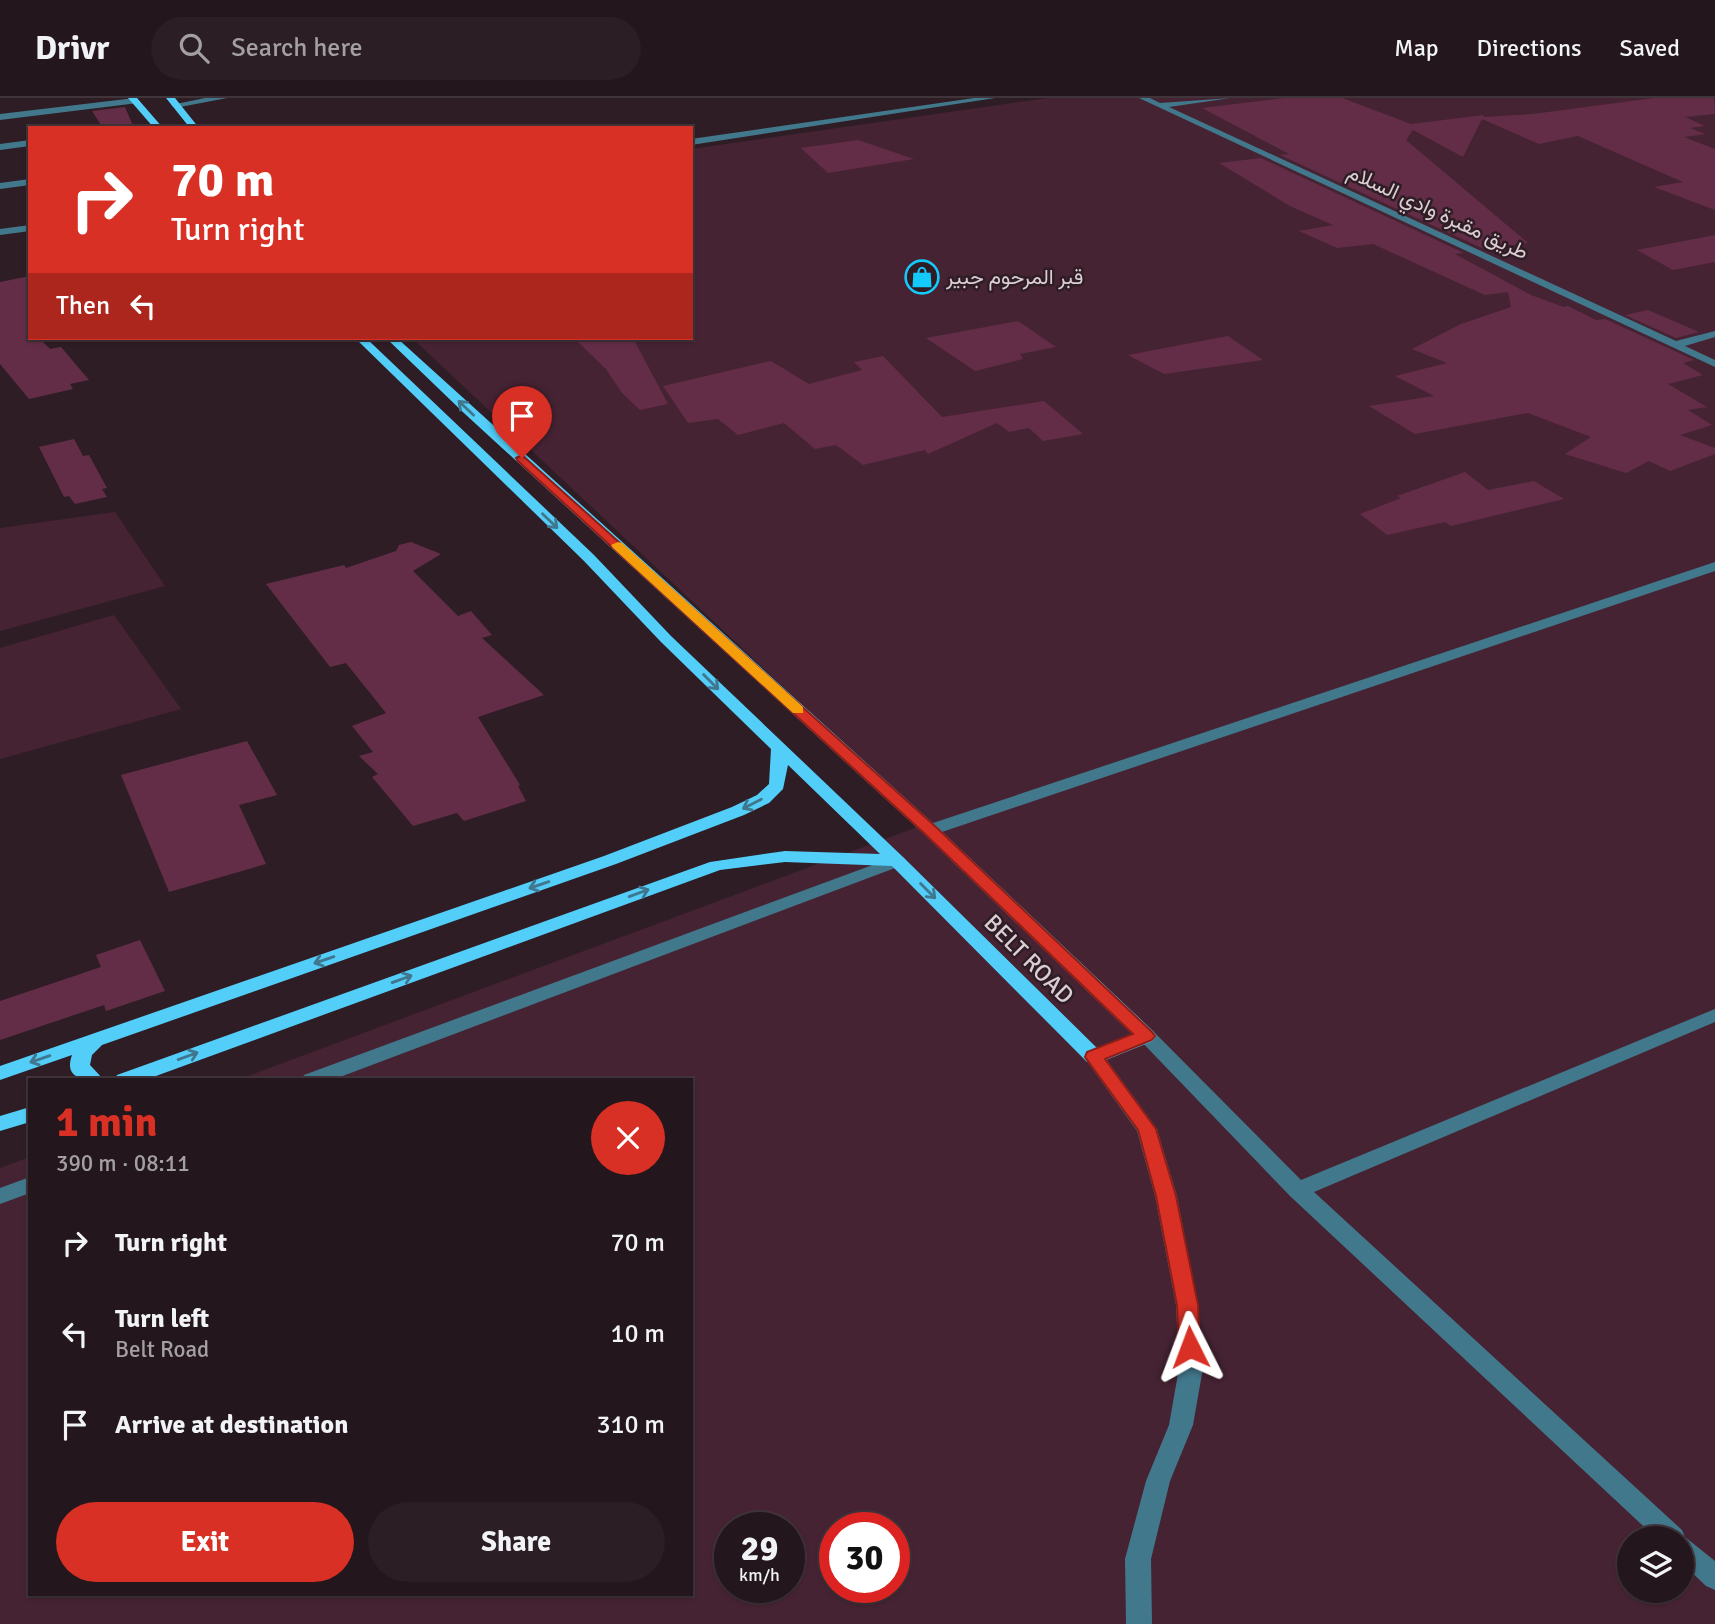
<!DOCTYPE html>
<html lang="en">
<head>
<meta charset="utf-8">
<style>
  body { margin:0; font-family:Signika,Vazirmatn,sans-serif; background:#2b1f25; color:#f1f3f6; height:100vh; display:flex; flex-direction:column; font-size:26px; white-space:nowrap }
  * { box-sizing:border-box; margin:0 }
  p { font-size:23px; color:#a39fa3 }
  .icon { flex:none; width:38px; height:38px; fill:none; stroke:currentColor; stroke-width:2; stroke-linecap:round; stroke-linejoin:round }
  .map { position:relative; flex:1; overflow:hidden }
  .details { position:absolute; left:28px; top:980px; width:665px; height:518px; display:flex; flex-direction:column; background:#23161c; border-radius:0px; box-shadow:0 2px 5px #0004,0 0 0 2px #40353b }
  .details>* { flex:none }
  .banner { position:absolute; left:28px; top:28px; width:665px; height:214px; border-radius:0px; box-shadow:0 2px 5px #0004,0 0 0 2px #40353b; background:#d93025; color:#fff; overflow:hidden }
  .tools { position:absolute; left:1617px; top:1428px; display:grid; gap:14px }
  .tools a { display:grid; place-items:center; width:77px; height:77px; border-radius:50%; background:#23161c; box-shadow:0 2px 5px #0004,0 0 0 2px #40353b; font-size:35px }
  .speed { position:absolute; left:714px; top:1414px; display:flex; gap:14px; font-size:35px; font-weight:700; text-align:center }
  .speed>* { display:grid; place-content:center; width:91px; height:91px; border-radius:50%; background:#23161c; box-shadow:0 2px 5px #0004,0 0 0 2px #40353b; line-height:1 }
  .speed small { font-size:18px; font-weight:400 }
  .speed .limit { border:10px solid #d22; background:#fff; color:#111 }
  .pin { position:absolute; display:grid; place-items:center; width:60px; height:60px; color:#fff; margin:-72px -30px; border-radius:50% 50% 50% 0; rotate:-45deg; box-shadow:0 0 7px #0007 }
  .pin .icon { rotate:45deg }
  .me { position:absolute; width:77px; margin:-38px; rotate:357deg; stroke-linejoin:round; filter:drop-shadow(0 0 5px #0008) }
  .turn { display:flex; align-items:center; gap:24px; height:147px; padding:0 28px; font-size:32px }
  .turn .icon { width:91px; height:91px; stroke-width:2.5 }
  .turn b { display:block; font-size:49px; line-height:60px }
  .then { display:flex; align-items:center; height:66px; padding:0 28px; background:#0003; gap:14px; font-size:26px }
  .round { display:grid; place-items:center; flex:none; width:74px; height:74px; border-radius:37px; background:#2b1f25 }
  .head { display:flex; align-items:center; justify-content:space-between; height:119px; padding:0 28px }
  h1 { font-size:42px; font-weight:800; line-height:52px; color:#d93025 }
  .cta { display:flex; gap:14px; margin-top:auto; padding:14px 28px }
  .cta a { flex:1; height:80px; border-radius:42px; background:#d93025; color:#fff; font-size:28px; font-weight:800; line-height:80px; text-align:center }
  .cta a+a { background:#2b1f25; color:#f1f3f6 }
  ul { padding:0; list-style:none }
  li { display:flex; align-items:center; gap:21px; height:91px; padding:0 28px }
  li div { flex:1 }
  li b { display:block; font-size:26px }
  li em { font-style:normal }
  header { display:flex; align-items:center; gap:42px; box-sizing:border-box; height:98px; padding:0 35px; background:#23161c; border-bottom:2px solid #40353b }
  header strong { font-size:33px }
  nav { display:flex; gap:38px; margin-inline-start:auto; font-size:24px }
  .search { width:490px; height:63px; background:#2b1f25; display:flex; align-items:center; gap:18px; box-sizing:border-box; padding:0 24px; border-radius:38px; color:#a39fa3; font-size:26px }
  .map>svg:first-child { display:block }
  .green { fill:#462333; fill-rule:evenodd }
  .building { fill:#632d47 }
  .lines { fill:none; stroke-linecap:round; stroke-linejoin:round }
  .minor { fill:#42788c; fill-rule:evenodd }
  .major { fill:#52cef8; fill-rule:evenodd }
  .oneway { stroke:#40768e }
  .route { fill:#d93025; stroke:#8d1f18; stroke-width:2 }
  .slow { fill:#f59e0b }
  .labels { text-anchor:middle; stroke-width:5; stroke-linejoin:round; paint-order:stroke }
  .far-street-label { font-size:21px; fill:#dbced3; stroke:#2f1d25 }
  .far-poi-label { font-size:21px; fill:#dbced3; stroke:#2f1d25; text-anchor:start }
  .street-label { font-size:24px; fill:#dbced3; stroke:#2f1d25 }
</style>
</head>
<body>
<header>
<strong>Drivr</strong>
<div class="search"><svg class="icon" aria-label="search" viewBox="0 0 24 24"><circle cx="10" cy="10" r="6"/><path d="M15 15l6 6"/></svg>Search here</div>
<nav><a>Map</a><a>Directions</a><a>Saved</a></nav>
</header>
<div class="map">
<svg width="1715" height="1526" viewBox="0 0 1715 1526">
  <rect width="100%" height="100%" fill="#2f1d25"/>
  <g class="green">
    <path d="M1048,0H1715V1526H0V1070L30,1059V1496H691V982H237L928,725L412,240H691V51ZM730,1430H789V1489H730ZM835,1430H894V1489H835ZM1629,1440H1682V1493H1629Z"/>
    <polygon points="115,414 165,488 0,533 0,430"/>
    <polygon points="114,517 181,611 0,661 0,550"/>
  </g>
  <g class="building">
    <polygon points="1284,0 1342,0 1411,26 1484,17 1483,19 1533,16 1654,0 1714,0 1715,16 1685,19 1705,28 1690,30 1705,36 1684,39 1715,51 1715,112 1654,89 1683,84 1578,38 1539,46 1482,21 1463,59 1413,32 1406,42 1528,145 1484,151 1280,57 1289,56 1202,10"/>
    <polygon points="125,9 134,30 103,30 92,13"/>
    <polygon points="858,42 914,61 828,75 801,50"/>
    <polygon points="1261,60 1464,155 1455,156 1531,197 1564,209 1568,208 1596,222 1605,221 1694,262 1683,265 1703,277 1668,286 1707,309 1688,312 1712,327 1680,337 1715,350 1715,356 1670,373 1649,363 1626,375 1565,356 1591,339 1528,315 1415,336 1369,308 1434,298 1395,278 1447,265 1412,251 1461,226 1511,209 1508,194 1485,197 1373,146 1337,150 1299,133 1333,127 1290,108 1219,65"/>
    <polygon points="1715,137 1715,164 1673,172 1637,152"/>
    <polygon points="30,178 30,240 39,240 50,251 61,249 89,282 70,286 73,291 29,301 0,266 0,184"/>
    <polygon points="1648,212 1699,234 1676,240 1625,217"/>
    <polygon points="1018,223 1056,249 1020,256 1023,261 975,273 926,240"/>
    <polygon points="1228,238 1263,262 1164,276 1128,257"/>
    <polygon points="574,240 633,240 668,306 640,312 622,295 606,271"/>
    <polygon points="883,258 942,319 1044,303 1083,336 1043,343 1029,330 1009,334 997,325 928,356 925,352 863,367 836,347 815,351 784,325 738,337 718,321 688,325 663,288 771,263 809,286 862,272 854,264"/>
    <polygon points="74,341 83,358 89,357 107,390 102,391 107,399 75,406 69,398 64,399 39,349"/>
    <polygon points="1465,374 1488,392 1534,383 1564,401 1451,428 1445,424 1387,437 1360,416 1401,400 1397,398"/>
    <polygon points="411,444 441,456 413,473 458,518 471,513 492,537 482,540 544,597 478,619 520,687 518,688 526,703 464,723 457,715 413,728 372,679 378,676 359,658 373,654 352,628 386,615 346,565 330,569 266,486 344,467 346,470 396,453 399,447"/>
    <polygon points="247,643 277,697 239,707 266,766 169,794 121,677"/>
    <polygon points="140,842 165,893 106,913 104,907 0,942 0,903 101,869 96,857"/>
  </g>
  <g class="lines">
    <g class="minor">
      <polygon points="135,0 138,5 0,22 0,16"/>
      <polygon points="205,0 227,0 175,10 171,7"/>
      <polygon points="974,0 995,0 691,47 691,41"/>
      <polygon points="1139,0 1150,0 1160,5 1231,0 1169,9 1676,243 1715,233 1715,239 1685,248 1715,262 1715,269"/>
      <polygon points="30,42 30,48 0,52 0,46"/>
      <polygon points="30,81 30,87 0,91 0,85"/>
      <polygon points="30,127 30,133 0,137 0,131"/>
      <polygon points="1715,464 1715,473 936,736 930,737 921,732 924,728"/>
      <polygon points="897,758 903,759 906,763 903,767 332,982 301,982 304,977"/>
      <polygon points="1715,911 1715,924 1314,1094 1682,1432 1685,1439 1715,1463 1715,1492 1706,1488 1682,1465 1682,1440 1656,1440 1290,1098 1136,938 1139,933 1153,933 1301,1082"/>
      <polygon points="1094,952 1101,954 1157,1031 1177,1098 1198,1207 1203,1270 1193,1327 1170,1383 1151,1461 1152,1526 1126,1526 1125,1461 1146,1383 1169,1327 1179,1270 1176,1207 1155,1098 1137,1033 1084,959 1087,954"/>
      <polygon points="30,1079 30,1095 0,1106 0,1090"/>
    </g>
    <g class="major">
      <polygon points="128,0 137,0 163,30 154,30"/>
      <polygon points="166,0 175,0 199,30 190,30"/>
      <path d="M355,240H366L594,457L671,538L903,759L1097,950L1132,936L924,736L465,316L386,240H397L936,728L1153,933L1156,938L1153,943L1101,964H1087L892,768L785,764L720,772L145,982H114L117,977L710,764L785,753L880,756L788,667L783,691L769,705L744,717L616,766L102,947L92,957L90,967L104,982C86,982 63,982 72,957L0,982V968L604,758L732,709L757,697L769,686L771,651L661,544L584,463Z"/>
      <polygon points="30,1009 30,1024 0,1033 0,1018"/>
    </g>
  </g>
  <defs><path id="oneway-shaft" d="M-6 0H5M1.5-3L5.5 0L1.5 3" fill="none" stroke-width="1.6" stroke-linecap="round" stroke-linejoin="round" transform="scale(1.75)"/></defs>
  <g class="oneway">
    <use href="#oneway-shaft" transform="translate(466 310) rotate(-137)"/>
    <use href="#oneway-shaft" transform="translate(550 423) rotate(44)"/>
    <use href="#oneway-shaft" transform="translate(711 584) rotate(45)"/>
    <use href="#oneway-shaft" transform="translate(752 706) rotate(153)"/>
    <use href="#oneway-shaft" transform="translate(539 787) rotate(161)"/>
    <use href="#oneway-shaft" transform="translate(928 793) rotate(45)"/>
    <use href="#oneway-shaft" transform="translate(639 795) rotate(-20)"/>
    <use href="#oneway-shaft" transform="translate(324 862) rotate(161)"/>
    <use href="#oneway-shaft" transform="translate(402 881) rotate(-20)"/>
    <use href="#oneway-shaft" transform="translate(188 958) rotate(-20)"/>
    <use href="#oneway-shaft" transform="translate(40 961) rotate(161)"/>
  </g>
  <polygon class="route" points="522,357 936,729 1152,934 1155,938 1152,942 1105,961 1156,1031 1176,1098 1198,1207 1200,1249 1197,1255 1190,1257 1182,1255 1179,1249 1177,1207 1156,1098 1138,1032 1085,959 1087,954 1133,936 925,736 518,363 516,360"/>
  <polygon class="slow" points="618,444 622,445 803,609 803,615 793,615 613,450 611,447"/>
  <defs>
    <symbol id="shop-ring" viewBox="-11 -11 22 22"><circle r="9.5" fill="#2f1d25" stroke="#13cafb" stroke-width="1.5"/><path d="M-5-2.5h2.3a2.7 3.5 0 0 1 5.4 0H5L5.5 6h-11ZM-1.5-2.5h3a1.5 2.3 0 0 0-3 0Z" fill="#13cafb"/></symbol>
  </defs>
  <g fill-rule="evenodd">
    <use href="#shop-ring" x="903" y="160" width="38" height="38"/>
  </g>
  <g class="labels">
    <g class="far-street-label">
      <text transform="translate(1438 114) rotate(25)" y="7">طريق مقبرة وادي السلام</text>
    </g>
    <g class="far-poi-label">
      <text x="946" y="186">قبر المرحوم جبير</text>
    </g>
    <g class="street-label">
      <text transform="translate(1029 861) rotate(45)" y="8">BELT ROAD</text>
    </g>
  </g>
</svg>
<div class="tools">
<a><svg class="icon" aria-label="layers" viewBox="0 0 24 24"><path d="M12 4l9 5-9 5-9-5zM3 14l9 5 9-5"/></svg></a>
</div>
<div class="speed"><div>29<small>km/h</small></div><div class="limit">30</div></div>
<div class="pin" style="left:522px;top:360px;background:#d93025"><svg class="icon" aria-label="arrive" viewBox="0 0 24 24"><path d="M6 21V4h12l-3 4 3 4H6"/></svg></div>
<svg class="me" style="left:1190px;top:1249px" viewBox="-20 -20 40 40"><path d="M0-17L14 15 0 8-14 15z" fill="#d93025" stroke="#fff" stroke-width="4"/></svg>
<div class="banner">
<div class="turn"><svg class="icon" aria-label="right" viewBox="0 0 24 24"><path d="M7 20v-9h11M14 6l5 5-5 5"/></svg><div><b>70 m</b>Turn right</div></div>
<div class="then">Then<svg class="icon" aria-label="left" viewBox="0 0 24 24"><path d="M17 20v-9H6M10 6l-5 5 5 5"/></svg></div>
</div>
<section class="details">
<div class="head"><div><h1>1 min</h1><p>390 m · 08:11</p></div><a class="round" style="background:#d93025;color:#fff"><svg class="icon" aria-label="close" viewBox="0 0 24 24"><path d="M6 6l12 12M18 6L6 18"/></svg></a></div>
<ul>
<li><svg class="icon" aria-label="right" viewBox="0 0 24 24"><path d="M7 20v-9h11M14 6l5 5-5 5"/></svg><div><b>Turn right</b></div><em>70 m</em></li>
<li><svg class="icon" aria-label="left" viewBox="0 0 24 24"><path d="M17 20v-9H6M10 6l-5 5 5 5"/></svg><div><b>Turn left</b><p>Belt Road</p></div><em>10 m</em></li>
<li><svg class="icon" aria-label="arrive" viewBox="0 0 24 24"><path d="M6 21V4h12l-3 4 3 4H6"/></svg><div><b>Arrive at destination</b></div><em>310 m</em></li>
</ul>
<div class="cta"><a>Exit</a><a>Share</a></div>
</section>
</div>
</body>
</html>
